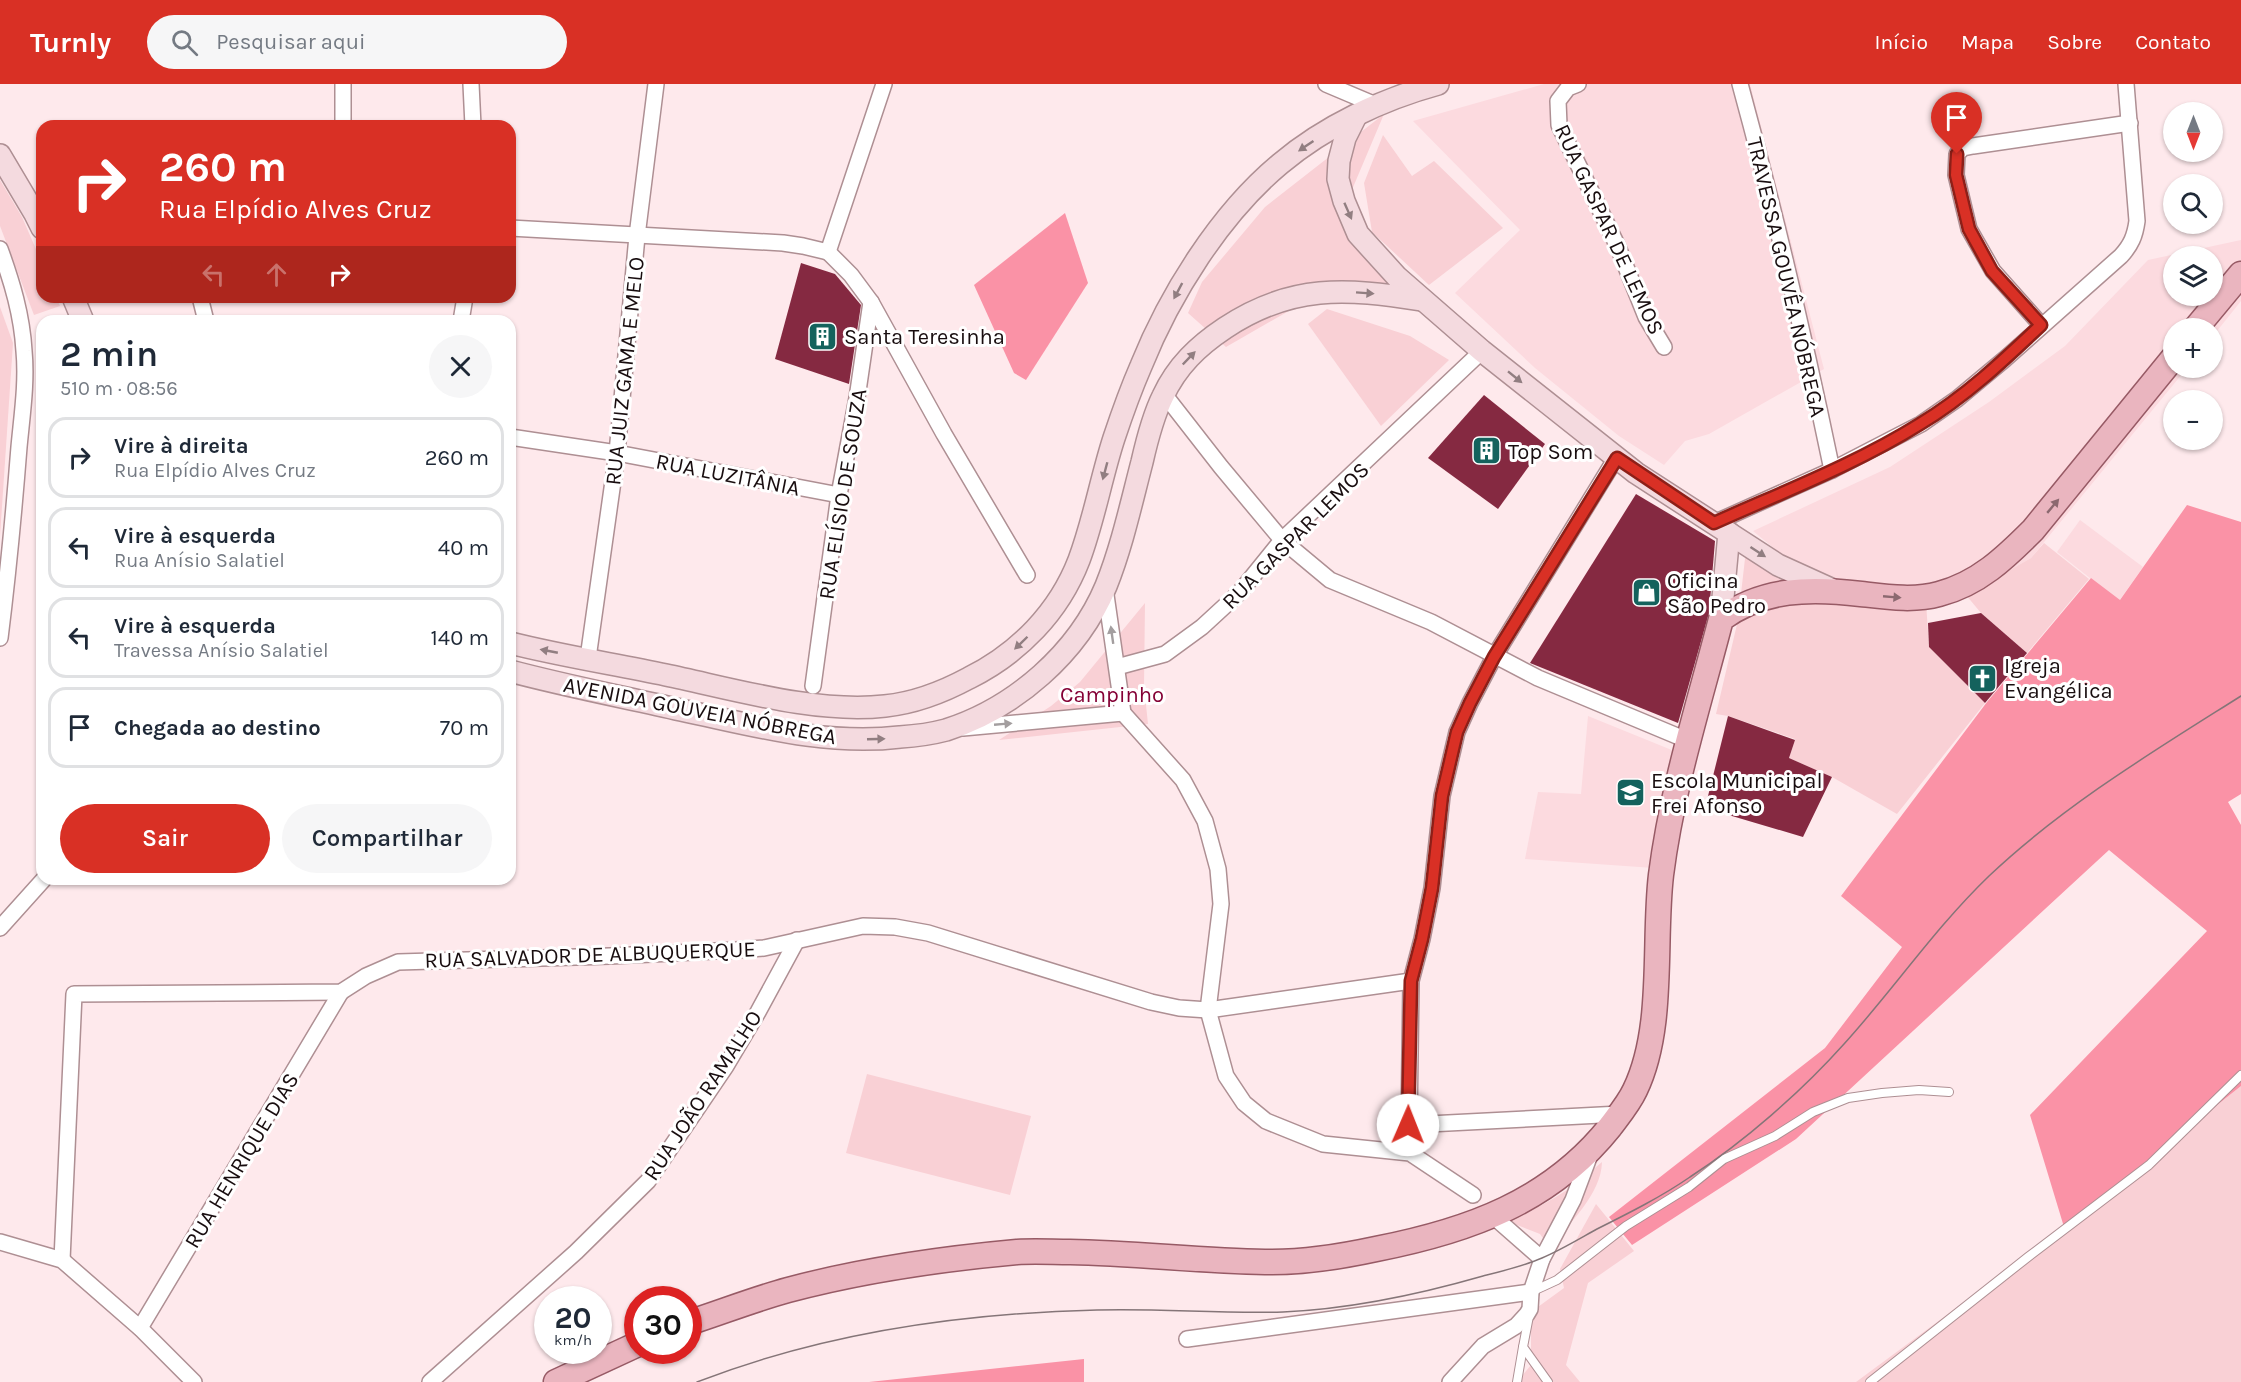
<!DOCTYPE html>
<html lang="pt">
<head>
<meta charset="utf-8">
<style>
  body { margin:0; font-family:Karla,sans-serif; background:#f6f6f7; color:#1f2937; height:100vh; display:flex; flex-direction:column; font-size:22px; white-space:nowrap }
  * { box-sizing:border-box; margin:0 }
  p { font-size:20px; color:#747a83 }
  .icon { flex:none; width:33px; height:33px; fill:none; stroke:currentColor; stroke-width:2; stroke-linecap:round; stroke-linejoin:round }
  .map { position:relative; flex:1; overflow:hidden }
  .sheet { position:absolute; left:36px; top:231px; width:480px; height:570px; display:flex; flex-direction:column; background:#fff; border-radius:18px; box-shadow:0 2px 4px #0004 }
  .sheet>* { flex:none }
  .hud { position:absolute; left:36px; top:36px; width:480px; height:183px; border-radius:18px; box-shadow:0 2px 4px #0004; background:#d93025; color:#fff; overflow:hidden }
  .needle { width:39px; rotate:180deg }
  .controls { position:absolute; left:2163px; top:18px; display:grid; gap:12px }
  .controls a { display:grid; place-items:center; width:60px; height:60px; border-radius:50%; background:#fff; box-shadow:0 2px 4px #0004; font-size:30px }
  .speed { position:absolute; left:534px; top:1202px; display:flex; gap:12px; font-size:30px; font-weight:700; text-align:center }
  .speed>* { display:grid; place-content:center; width:78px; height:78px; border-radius:50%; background:#fff; box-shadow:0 2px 4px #0004; line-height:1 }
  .speed small { font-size:15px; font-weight:400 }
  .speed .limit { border:9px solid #d22; background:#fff; color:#111 }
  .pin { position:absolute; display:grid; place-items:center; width:51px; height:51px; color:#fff; margin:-62px -26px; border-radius:50% 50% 50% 0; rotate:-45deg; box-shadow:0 0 6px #0007 }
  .pin .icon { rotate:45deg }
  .me { position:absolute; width:66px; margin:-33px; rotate:1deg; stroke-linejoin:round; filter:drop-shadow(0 0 4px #0008) }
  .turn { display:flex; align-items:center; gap:21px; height:126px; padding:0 24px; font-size:27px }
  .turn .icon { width:78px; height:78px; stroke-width:2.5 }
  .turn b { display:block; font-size:42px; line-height:51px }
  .lanes { display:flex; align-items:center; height:57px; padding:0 24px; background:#0003; justify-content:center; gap:30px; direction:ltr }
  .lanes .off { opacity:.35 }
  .round { display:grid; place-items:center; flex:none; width:63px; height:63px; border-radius:32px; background:#f6f6f7 }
  .head { display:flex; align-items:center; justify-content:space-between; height:102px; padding:0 24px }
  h1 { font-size:36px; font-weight:600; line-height:45px }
  .action { display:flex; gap:12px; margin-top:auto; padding:12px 24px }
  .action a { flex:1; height:69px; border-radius:36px; background:#d93025; color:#fff; font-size:24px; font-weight:600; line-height:69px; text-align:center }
  .action a+a { background:#f6f6f7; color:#1f2937 }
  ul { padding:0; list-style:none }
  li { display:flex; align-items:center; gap:18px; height:81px; margin:0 12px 9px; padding:0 12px; border:3px solid #e0e1e3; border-radius:18px }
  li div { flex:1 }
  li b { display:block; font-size:22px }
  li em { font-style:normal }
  header { display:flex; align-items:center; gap:36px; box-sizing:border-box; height:84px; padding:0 30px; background:#d93025; color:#fff }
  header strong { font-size:28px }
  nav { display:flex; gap:33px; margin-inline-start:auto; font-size:21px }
  .search { width:420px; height:54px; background:#f6f6f7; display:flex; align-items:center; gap:15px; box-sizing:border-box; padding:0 21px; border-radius:33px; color:#747a83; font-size:22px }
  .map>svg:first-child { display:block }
  .built { fill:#fcdadf; fill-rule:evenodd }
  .green { fill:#f9d0d5 }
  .forest { fill:#fa92a6 }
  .building { fill:#852941 }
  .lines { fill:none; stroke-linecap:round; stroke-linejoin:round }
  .lane-casing { stroke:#ae8f93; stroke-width:10 }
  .street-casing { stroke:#ae8f93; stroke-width:18 }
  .secondary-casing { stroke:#ae8f93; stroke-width:24 }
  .primary-casing { stroke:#975a65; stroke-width:27 }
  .lane { stroke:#fff; stroke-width:8 }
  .street { stroke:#fff; stroke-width:15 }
  .secondary { stroke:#f4dadf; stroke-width:21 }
  .primary { stroke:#eab5bf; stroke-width:24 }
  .tram { stroke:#857578; stroke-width:1.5 }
  .oneway { fill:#917e81 }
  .oneway2 { fill:#8c6970 }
  .oneway3 { fill:#a39e9f }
  .route-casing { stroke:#8d1f18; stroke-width:15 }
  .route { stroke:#d93025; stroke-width:10 }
  .labels { text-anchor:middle; stroke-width:6; stroke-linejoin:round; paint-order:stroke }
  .street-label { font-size:22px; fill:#180d0f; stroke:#fff }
  .poi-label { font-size:22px; fill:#180d0f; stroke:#fff; text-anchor:start }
  .park-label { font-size:22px; fill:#840135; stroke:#fff }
</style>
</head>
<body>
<header>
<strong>Turnly</strong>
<div class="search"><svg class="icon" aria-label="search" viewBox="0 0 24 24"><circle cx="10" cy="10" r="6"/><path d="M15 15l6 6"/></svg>Pesquisar aqui</div>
<nav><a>Início</a><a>Mapa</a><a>Sobre</a><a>Contato</a></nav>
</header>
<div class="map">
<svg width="2241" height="1298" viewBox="0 0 2241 1298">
  <rect width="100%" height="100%" fill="#fee9ec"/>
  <g class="built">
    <polygon points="1544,0 1750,0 1824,285 1709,350 1685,357 1664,381 1619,352 1535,284 1455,209 1520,146 1413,37"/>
    <path d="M2241,156V217L2213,252L2212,244H2174V284H2187L2031,474L1966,511L1827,508L1753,447L1890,383L1989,318L2065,262L2148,176ZM2174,172H2212V212H2174Z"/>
    <polygon points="2080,436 2143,483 2119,517 2057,468"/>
    <polygon points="1588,632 1684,671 1668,785 1525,775 1538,708 1581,710"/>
  </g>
  <g class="green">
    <polygon points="1384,30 1351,108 1364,145 1426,220 1343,216 1294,224 1226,263 1188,229 1202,198 1265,123"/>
    <polygon points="1383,51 1412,92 1434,77 1503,144 1429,201 1372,148 1364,99"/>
    <polygon points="0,96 22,133 42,179 42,213 56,213 60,222 34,231 0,142"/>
    <polygon points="0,223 13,259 0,452"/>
    <polygon points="1327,225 1410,252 1449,276 1381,342 1308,240"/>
    <polygon points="1747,457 1827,508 1926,518 1929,563 1985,619 1897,730 1832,693 1789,674 1795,655 1728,632 1716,630 1738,536"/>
    <polygon points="2044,459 2089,495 2027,569 1981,529 1966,511 2031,474"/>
    <polygon points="1145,519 1144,602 1148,640 999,656 1051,622 1080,598"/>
    <polygon points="867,990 1031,1032 1010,1111 846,1069"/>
    <polygon points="2241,1002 2241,1298 1856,1298 2063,1145"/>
    <path d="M1602,1078C1601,1111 1569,1139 1550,1164L1540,1150L1507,1137C1547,1121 1570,1106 1602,1078Z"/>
    <polygon points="1596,1120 1634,1167 1588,1199 1566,1281 1580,1298 1517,1298 1531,1281 1531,1228 1564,1204 1560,1185"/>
  </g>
  <g class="forest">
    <polygon points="1065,129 1088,199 1026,296 1014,289 974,201"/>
    <polygon points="2187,421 2241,438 2241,710 2228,718 2241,741 2241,1002 2064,1143 2030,1031 2207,847 2109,766 1796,1055 1632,1161 1609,1133 1825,964 1902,863 1841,812 1987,618 2091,494 2120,516"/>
    <polygon points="1084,1275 1084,1298 869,1298"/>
  </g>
  <g class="building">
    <polygon points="801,179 835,190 861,221 849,300 775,275"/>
    <polygon points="1484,311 1545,360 1498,425 1428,374"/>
    <polygon points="1636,410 1715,457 1709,529 1678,639 1530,579"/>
    <polygon points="1981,529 2027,569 1985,619 1929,563 1928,539"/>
    <polygon points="1728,632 1795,656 1789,674 1832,693 1803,753 1705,724"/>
  </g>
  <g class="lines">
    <defs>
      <g id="lane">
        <polyline points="1531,1208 1557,1196 1626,1142 1689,1103 1724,1075 1775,1052 1813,1028 1848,1014 1882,1009 1919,1006 1949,1008"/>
        <polyline points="1529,1232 1523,1263 1548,1298"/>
        <polyline points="1517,1298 1523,1263"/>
        <polyline points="1870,1298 2028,1173 2149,1081 2241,991"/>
      </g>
      <g id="street">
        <polyline points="343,0 343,42"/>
        <polyline points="471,0 473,42"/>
        <polyline points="1326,0 1378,22"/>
        <polyline points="1578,0 1568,4 1558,17 1559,41 1618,163 1646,233 1664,263"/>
        <path d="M1740,0C1775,128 1805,256 1832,386"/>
        <polyline points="510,144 783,159 803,162 828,168"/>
        <path d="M0,165C12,198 22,231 24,267C27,298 22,331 19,363C14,427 8,490 0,554"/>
        <polyline points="828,168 851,191 871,218 944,350 1027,491"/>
        <polyline points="828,168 884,0"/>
        <polyline points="200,213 206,237"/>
        <polyline points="461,237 465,213"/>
        <polyline points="2041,241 1993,187 1969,145 1956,91 1957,70 1963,64 1973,62 2130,39"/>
        <polyline points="1164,310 1221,383 1282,456 1330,496 1431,538 1538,594 1689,657"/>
        <polyline points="510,353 617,369 839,411"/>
        <path d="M1714,439L1832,386L1921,340L1957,315L2005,275L2121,172C2131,161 2135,152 2137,137L2126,0"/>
        <polyline points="1105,504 1123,629 1183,696 1205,737 1218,785 1221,820 1208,926 1226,992 1244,1019 1266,1037 1323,1060 1410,1069 1473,1111"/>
        <polyline points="588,574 617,369 637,152 656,0"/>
        <polyline points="1117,583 1165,570 1202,543 1240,508 1282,456 1482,267"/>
        <polyline points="813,602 839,411 857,314 871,218"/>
        <polyline points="963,644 1123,629"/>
        <polyline points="0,844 44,795"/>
        <polyline points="1409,1041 1620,1030"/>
        <polyline points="1410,1069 1409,1041 1411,897 1422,855 1432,804 1442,712 1457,648 1470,619 1494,573 1616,374"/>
        <polyline points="1493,1132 1542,1175"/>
        <polyline points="0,1158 62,1176 140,1244 194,1298"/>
        <polyline points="62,1176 74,910 341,908 366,892 398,878 610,872 736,866 764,864 863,842 895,843 928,849 1151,918 1179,924 1208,926 1411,897"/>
        <polyline points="140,1244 341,908"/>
        <polyline points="1187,1255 1531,1208"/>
        <polyline points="430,1298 576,1168 648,1097 726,982 758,928 797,856"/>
        <polyline points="1450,1298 1483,1262 1516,1242 1527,1230 1530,1225 1531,1208 1542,1175 1573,1116 1591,1068"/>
      </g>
      <g id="secondary">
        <polyline points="1356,32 1345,54 1339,77 1338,95 1344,117 1358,150 1397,193 1482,267 1636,389 1778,481 1833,506"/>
        <polyline points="0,71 35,130 42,144"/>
        <polyline points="73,213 83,237"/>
        <polyline points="1721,535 1729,449"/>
        <path d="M510,559C561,572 614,580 666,591C733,605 817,630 885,622C915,619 943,608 969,594C1019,569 1059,528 1079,476C1094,436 1101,394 1114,354C1122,330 1131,305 1141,282C1170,210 1220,130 1280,80C1325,42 1383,15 1438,0"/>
        <path d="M510,587C566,602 624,613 681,626C753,641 825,662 900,653C915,652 931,650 946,646C1015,624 1078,569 1106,502C1122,462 1131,420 1142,378C1147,356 1153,332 1163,312C1177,282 1198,262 1225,244C1291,200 1346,204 1421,216"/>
      </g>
      <g id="primary">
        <polyline points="2196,244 2241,190"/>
        <path d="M688,1239C722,1228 755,1215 788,1206C863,1186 940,1175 1017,1168C1035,1167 1053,1168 1070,1168C1135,1169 1200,1177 1265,1178C1303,1179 1339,1173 1376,1165C1468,1147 1550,1118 1610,1043C1619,1031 1629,1019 1635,1006C1665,944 1653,858 1661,791C1672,704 1699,620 1721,535C1763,504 1811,504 1861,510C1887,513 1914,517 1939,510C1978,500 2005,474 2033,446L2174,273"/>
        <polyline points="556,1298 638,1260"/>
      </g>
    </defs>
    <use href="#lane" class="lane-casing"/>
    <use href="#street" class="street-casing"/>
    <use href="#secondary" class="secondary-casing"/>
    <use href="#primary" class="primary-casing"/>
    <use href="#lane" class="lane"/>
    <use href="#street" class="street"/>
    <use href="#secondary" class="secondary"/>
    <use href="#primary" class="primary"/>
    <path class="tram" d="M697,1298C823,1249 962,1229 1097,1226C1158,1224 1221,1230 1283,1228C1351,1225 1417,1211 1483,1192C1503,1187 1524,1182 1542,1174C1561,1166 1579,1155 1597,1145C1629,1129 1661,1113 1690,1093C1744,1058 1801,1008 1844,960C1894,905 1935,844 1989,792C2064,721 2154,667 2241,612"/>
  </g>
  <defs><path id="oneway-solid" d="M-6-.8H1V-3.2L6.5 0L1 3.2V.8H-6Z" transform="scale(1.5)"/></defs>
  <g class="oneway">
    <use href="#oneway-solid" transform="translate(1306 62) rotate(146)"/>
    <use href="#oneway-solid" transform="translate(1348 127) rotate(66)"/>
    <use href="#oneway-solid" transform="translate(1178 207) rotate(118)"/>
    <use href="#oneway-solid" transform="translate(1365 209) rotate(4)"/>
    <use href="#oneway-solid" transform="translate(1189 274) rotate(-46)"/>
    <use href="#oneway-solid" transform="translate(1515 293) rotate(39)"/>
    <use href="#oneway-solid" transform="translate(1105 387) rotate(105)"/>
    <use href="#oneway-solid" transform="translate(1758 468) rotate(33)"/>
    <use href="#oneway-solid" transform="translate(1021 559) rotate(136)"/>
    <use href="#oneway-solid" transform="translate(549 567) rotate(-169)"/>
    <use href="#oneway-solid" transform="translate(876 655) rotate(-2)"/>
  </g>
  <g class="oneway2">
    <use href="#oneway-solid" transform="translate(2053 422) rotate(-50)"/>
    <use href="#oneway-solid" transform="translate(1892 513) rotate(5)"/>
  </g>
  <g class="oneway3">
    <use href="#oneway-solid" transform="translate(1112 551) rotate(-98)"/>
    <use href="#oneway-solid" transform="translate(1003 640) rotate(-5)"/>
  </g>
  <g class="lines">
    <defs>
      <path id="route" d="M1408,1041L1411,897L1422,855L1432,804L1442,712L1457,648L1470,619L1494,573L1617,374L1714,439C1783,408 1856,380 1920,340C1965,313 2003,277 2041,241L1992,187L1969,145L1956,91L1957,70"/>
    </defs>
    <use href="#route" class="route-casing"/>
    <use href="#route" class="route"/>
  </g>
  <defs>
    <symbol id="building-square" viewBox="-11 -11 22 22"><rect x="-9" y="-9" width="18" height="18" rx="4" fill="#14625d" stroke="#fff"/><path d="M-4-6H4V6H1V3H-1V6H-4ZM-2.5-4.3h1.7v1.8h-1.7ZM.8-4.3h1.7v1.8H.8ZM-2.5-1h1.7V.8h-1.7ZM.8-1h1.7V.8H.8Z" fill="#fff"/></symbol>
    <symbol id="shop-square" viewBox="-11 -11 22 22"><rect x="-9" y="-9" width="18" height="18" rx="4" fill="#14625d" stroke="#fff"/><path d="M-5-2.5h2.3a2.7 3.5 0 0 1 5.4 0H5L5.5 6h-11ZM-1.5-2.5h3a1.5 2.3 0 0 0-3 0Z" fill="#fff"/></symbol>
    <symbol id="church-square" viewBox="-11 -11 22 22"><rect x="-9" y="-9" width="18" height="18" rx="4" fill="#14625d" stroke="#fff"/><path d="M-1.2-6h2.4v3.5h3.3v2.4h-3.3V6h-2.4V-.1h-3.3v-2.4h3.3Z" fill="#fff"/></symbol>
    <symbol id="school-square" viewBox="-11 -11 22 22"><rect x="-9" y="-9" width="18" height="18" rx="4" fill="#14625d" stroke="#fff"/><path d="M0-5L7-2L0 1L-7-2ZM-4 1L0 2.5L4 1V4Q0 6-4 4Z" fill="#fff"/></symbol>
  </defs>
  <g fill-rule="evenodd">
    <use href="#building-square" x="806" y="236" width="33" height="33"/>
    <use href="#building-square" x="1470" y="350" width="33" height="33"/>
    <use href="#shop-square" x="1630" y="492" width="33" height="33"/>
    <use href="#church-square" x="1966" y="578" width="33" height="33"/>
    <use href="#school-square" x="1614" y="692" width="33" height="33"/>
  </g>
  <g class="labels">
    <g class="street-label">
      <text transform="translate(1610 145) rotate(65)" y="8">RUA GASPAR DE LEMOS</text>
      <text transform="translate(1787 193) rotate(77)" y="8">TRAVESSA GOUVÊA NÓBREGA</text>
      <text transform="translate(624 287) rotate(-84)" y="8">RUA JUIZ GAMA E MELO</text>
      <text transform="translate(728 390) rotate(11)" y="8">RUA LUZITÂNIA</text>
      <text transform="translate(842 410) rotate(-81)" y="8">RUA ELÍSIO DE SOUZA</text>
      <text transform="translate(1295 451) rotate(-45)" y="8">RUA GASPAR LEMOS</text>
      <text transform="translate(700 626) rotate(11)" y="8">AVENIDA GOUVEIA NÓBREGA</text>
      <text transform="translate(590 870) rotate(-2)" y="8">RUA SALVADOR DE ALBUQUERQUE</text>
      <text transform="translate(702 1011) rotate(-57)" y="8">RUA JOÃO RAMALHO</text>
      <text transform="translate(241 1076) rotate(-59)" y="8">RUA HENRIQUE DIAS</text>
    </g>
    <g class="poi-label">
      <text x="844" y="260">Santa Teresinha</text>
      <text x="1508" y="375">Top Som</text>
      <text x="1667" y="504">Oficina<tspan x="1667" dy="25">São Pedro</tspan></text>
      <text x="2004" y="589">Igreja<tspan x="2004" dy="25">Evangélica</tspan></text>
      <text x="1651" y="704">Escola Municipal<tspan x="1651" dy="25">Frei Afonso</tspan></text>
    </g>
    <g class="park-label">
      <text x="1112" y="618">Campinho</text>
    </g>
  </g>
</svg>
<div class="controls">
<a><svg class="needle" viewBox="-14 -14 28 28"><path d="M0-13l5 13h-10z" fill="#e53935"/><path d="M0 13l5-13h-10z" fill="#747a83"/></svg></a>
<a><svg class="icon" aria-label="search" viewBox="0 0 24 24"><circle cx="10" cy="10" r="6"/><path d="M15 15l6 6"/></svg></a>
<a><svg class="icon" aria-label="layers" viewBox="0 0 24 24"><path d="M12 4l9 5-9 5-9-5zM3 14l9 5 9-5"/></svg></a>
<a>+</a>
<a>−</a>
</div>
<div class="speed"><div>20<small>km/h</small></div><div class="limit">30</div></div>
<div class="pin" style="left:1957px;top:70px;background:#d93025"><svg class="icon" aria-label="arrive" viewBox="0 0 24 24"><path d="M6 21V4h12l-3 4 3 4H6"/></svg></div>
<svg class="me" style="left:1408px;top:1041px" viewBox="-20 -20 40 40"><circle r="19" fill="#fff"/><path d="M0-13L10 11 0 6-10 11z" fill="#d93025"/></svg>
<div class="hud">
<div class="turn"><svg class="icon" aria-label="right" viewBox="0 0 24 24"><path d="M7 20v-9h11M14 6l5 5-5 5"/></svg><div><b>260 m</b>Rua Elpídio Alves Cruz</div></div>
<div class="lanes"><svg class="icon off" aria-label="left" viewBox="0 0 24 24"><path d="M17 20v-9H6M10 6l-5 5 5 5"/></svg><svg class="icon off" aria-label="ahead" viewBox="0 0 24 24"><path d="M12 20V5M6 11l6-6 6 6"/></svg><svg class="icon" aria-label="right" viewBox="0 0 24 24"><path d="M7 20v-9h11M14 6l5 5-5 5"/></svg></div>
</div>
<section class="sheet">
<div class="head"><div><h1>2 min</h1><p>510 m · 08:56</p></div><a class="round"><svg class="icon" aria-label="close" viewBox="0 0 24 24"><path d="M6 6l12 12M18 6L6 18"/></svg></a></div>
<ul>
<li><svg class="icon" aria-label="right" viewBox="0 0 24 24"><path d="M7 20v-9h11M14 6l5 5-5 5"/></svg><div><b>Vire à direita</b><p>Rua Elpídio Alves Cruz</p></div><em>260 m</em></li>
<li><svg class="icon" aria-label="left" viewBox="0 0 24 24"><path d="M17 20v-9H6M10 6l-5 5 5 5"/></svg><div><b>Vire à esquerda</b><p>Rua Anísio Salatiel</p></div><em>40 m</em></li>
<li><svg class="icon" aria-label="left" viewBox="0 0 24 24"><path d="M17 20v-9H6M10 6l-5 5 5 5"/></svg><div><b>Vire à esquerda</b><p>Travessa Anísio Salatiel</p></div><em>140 m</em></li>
<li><svg class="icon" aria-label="arrive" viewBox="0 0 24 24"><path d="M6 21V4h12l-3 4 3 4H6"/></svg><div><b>Chegada ao destino</b></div><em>70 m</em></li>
</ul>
<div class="action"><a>Sair</a><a>Compartilhar</a></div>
</section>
</div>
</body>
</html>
